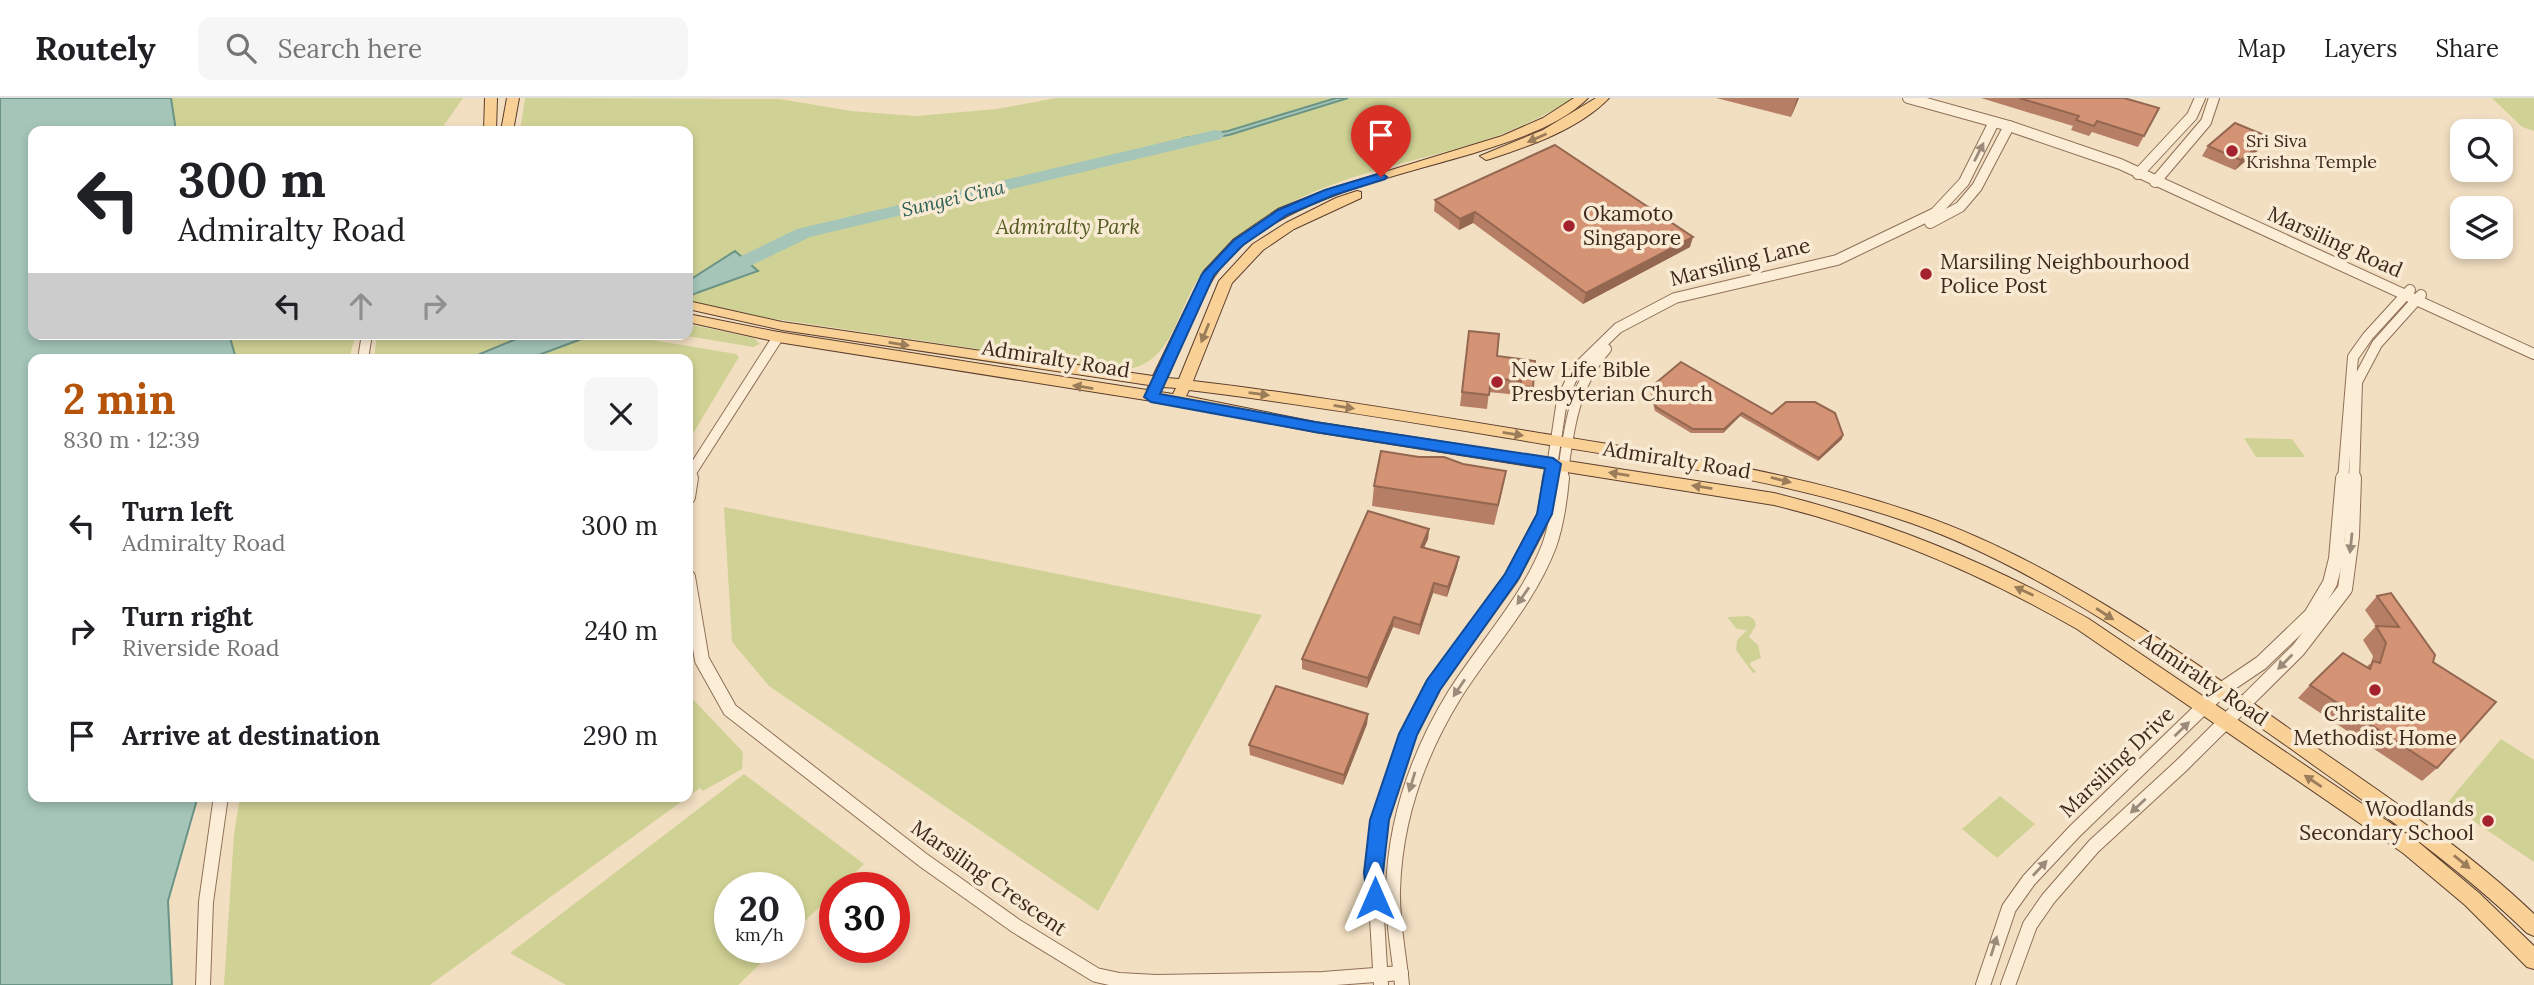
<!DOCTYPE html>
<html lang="en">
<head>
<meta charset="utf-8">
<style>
  body { margin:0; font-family:Lora,serif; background:#f6f6f6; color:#202124; height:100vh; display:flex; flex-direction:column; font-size:26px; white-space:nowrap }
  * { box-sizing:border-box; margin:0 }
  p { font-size:23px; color:#757577 }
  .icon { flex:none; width:38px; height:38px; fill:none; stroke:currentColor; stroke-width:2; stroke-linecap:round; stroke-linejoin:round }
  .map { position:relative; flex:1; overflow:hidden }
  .panel { position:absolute; left:28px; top:256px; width:665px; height:448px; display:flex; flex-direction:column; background:#fff; border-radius:14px; box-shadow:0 4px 10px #0003 }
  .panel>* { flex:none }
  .hud { position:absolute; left:28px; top:28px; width:665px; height:214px; border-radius:14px; box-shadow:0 4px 10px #0003; background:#fff; color:#202124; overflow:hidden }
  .fabs { position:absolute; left:2450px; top:21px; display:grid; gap:14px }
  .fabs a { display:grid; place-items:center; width:63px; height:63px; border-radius:14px; background:#fff; box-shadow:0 4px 10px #0003; font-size:35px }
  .speed { position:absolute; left:714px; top:774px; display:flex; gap:14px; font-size:35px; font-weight:700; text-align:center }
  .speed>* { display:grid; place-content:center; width:91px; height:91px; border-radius:50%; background:#fff; box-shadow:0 4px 10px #0003; line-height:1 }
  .speed small { font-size:18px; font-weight:400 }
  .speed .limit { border:10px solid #d22; background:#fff; color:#111 }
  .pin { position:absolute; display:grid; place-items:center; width:60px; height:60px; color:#fff; margin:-72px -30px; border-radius:50% 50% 50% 0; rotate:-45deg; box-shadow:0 0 7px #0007 }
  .pin .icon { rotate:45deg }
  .me { position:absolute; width:77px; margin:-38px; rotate:0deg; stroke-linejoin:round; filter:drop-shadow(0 0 5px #0008) }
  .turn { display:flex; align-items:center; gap:24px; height:147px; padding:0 35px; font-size:32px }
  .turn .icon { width:91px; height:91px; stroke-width:2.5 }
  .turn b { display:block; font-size:49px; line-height:60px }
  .lanes { display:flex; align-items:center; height:66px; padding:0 35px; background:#0003; justify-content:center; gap:35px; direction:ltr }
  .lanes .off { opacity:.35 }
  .round { display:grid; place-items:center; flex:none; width:74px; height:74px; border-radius:14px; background:#f6f6f6 }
  .headline { display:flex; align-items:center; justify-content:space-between; height:119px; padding:0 35px }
  h1 { font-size:42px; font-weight:800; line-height:52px; color:#b45309 }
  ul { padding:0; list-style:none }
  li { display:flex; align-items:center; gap:21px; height:105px; padding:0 35px }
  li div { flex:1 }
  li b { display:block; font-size:26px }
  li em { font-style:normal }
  header { display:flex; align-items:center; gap:42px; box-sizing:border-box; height:98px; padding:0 35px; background:#fff; border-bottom:2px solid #e0e0e0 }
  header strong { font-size:33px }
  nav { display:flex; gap:38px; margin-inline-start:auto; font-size:24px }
  .search { width:490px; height:63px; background:#f6f6f6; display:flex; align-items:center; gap:18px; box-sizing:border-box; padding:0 24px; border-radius:14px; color:#757577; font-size:26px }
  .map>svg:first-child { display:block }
  .green { fill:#d0d295 }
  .water { fill:#a5c5b8; stroke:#6a9486; stroke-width:2 }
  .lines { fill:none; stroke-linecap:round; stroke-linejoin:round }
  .river { fill:#a5c5b8; fill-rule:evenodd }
  .minor-far1-casing { stroke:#8e6f57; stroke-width:12 }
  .minor-casing { stroke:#8e6f57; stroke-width:16 }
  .major-casing { stroke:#5c3e2c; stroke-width:2 }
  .minor-far1 { stroke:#fcedd7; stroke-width:10 }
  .minor { stroke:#fcedd7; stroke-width:14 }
  .major { fill:#f9d197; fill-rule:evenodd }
  .wall { fill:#b67e64 }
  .shaded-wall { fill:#946751 }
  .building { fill:#d49374; stroke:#946751; stroke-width:2 }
  .oneway { fill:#9b7d5a }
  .oneway2 { fill:#9c8b7a }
  .route { fill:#1a73e8; stroke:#114b97; stroke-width:2 }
  .poi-dot { fill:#a4212e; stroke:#f9ead3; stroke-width:2.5 }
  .labels { text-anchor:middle; stroke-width:7; stroke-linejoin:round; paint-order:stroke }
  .far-poi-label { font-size:18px; fill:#3d291d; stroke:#f9ead3; text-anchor:start }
  .far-water-label { font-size:19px; font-style:italic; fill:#2b5e56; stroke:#f9ead3 }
  .poi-label { font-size:21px; fill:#3d291d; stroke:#f9ead3; text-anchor:start }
  .park-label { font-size:21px; font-style:italic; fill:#525b21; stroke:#f9ead3 }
  .street-label { font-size:21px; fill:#3d291d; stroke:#f9ead3 }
</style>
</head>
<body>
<header>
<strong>Routely</strong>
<div class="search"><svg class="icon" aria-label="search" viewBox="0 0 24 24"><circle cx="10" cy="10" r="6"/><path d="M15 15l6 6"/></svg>Search here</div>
<nav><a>Map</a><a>Layers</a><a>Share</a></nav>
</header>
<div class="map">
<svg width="2534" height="887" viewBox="0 0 2534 887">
  <rect width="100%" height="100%" fill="#f2dfc2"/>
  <g class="green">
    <polygon points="170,0 463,0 440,33 175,33"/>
    <path d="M525,0L780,1L851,13L915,18L997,11L1056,0H1573C1544,18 1514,33 1482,43C1406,67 1325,78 1258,124C1238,138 1217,155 1203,174C1175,210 1175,270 1119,272L755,218L688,202L691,197L688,195V33H520Z"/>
    <polygon points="2492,0 2534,0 2534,33 2522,29"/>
    <polygon points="688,226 754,240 760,246 753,249 675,236 688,236"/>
    <polygon points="229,236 356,236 349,261 236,261"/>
    <polygon points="377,236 528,236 468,261 374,261"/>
    <polygon points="595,236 639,236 634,239 736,256 739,259 688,344 688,261 528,261"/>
    <polygon points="2244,340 2292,341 2305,359 2256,359"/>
    <polygon points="724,409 1262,517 1098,813 769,588 732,544"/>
    <polygon points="1748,518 1754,521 1756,527 1749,539 1758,547 1761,560 1751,564 1750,567 1756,574 1753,575 1736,552 1737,542 1747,532 1737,531 1727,519"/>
    <polygon points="688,596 743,654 742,671 703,693 700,690 430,887 224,887 234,737 240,698 688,698"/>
    <polygon points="2501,641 2534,662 2534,764 2447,705"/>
    <polygon points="744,676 864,766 840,789 835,789 835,794 789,838 789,789 730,789 730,849 778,849 738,887 566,887 510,855"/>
    <polygon points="2000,698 2035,726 1997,760 1962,731"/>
  </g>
  <g class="water">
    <polygon points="0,0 171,0 176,33 33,33 33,236 229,236 236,261 33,261 33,698 198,698 168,803 172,887 0,887"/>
    <polygon points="1336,0 1348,0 1229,37 1187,44 1184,40 1228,33"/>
    <polygon points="735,153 758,173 688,198 688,183"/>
    <polygon points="528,236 595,236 528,261 468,261"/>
  </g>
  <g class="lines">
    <polygon class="river" points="1215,32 1221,33 1224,37 1221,41 810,139 688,198 688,184 797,131"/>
    <defs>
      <g id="minor-far1">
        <polyline points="1908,0 2009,28 2120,66 2534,256"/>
        <polyline points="2138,76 2192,18 2200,0"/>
        <polyline points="2155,84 2206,24 2214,0"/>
        <polyline points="1930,125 1960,109 1977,89 2009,28"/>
        <polyline points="363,261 367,236"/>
        <polyline points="691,382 692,373 778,239"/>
        <polyline points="1550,382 1562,302 1576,271 1618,230 1675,200 1837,162 1935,115 1964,84 1994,24"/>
        <path d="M1562,382C1568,334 1573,288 1606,251"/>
        <polyline points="2343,382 2353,259 2368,238 2410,192"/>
        <polyline points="2354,382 2357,284 2377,246 2421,197"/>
      </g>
      <g id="minor">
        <polyline points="688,399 691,380"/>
        <polyline points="688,479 702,562 730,612 923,762 1016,828 1096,877 1119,882 1156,884 1323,881 1401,875"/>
        <polyline points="203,887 206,804 221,698"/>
        <polyline points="1381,887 1374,770 1380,722 1408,636 1433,587 1511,480 1545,416 1550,380"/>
        <path d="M1402,887C1399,855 1392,823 1393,792C1395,721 1418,656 1455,596C1486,547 1528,503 1549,448C1557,426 1560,403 1562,380"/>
        <polyline points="1983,887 2009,810 2029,782 2075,733 2221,592 2261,565 2311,517 2330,485 2336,461 2343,380"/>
        <polyline points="2008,887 2030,827 2048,801 2094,748 2182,667 2298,552 2345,491 2352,438 2354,380"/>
      </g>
      <g id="major">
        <polygon points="485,0 497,0 496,33 484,33"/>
        <polygon points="507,0 519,0 513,33 501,33"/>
        <path d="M1574,0H1588C1559,29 1511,43 1474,55C1394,79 1262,105 1214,179C1196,207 1182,248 1167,280L1179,281L1219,183L1253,146L1286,125L1336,100L1357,93L1361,94V100L1294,131L1263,152L1232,185L1193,283C1313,297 1432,318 1552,337C1677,357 1801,375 1921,417C2057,464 2187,559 2304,641C2383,696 2464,749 2534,816V838L2527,835C2454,764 2370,708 2287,648C2172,567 2045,472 1911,425C1796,385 1676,368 1556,348C1434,328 1312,307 1189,292L1186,298L1315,324L1774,395C1884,422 1990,465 2089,521L2417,743L2479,795L2534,848V871L2527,869L2465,807L2403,755L2077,531C1982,476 1880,433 1774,407L1315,334L1190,309L778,244L688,224V216L778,234L1147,292L1149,287L782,232L688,211V203L782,224L1153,278L1204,173L1234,141L1278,111L1326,92L1502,38L1543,20ZM1163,289L1176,290L1173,296L1160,294Z"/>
        <path d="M1596,0H1609C1579,31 1530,48 1490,61L1486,62L1480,58L1543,32Z"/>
      </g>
    </defs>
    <use href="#minor-far1" class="minor-far1-casing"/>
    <use href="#minor" class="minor-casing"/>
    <use href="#major" class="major-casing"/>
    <use href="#minor-far1" class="minor-far1"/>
    <use href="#minor" class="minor"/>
    <use href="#major" class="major"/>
  </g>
  <g class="wall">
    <polygon points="1716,0 1799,0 1791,19"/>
    <polygon points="1981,0 2124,0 2159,10 2138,49 2092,34 2089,38 2071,32 2073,28"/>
    <polygon points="2269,39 2262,49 2235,72 2202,58 2208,48"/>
    <polygon points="1435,102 1690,149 1583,206 1473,125 1459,132 1434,113"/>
    <polygon points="1469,233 1533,289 1530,303 1518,301 1518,297 1489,294 1487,311 1460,308"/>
    <polygon points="1651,289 1772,316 1842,341 1818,363 1740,318 1723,335 1691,335 1655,313 1650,293"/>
    <polygon points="1463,366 1506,373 1494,427 1372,408 1374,388"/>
    <polygon points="1429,431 1428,441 1424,450 1459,459 1457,469 1447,499 1433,495 1419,537 1393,529 1367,590 1302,571 1302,561"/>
    <polygon points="2377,498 2433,564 2437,670 2422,683 2298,600 2310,587 2366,569 2371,565 2373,558 2363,542 2376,528 2365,512"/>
    <polygon points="1368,616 1367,626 1343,687 1250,657 1249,647"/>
  </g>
  <g class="shaded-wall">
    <polygon points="1797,0 1799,0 1791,19"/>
    <polygon points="2269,39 2262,49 2235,72 2241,62"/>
    <polygon points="1475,114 1473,125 1459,132 1460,121"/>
    <polygon points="1693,139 1690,149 1583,206 1586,195"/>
    <polygon points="1742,315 1740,318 1723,335 1724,331"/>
    <polygon points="1843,337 1842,341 1818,363 1819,360"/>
    <polygon points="1506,373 1502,393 1494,427 1498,407"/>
    <polygon points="1429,431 1428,441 1419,459 1421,449"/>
    <polygon points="1459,459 1457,469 1447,499 1448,489"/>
    <polygon points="1434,485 1433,495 1419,537 1420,527"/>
    <polygon points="1394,519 1393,529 1367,590 1368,580"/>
    <polygon points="1368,616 1367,626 1343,687 1344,677"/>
  </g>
  <g class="building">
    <polygon points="2019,0 2124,0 2159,10 2144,38 2097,23 2094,28 2076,22 2079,18"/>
    <polygon points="2235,25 2269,39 2241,62 2208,48"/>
    <polygon points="1555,47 1693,139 1586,195 1475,114 1460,121 1435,102"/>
    <polygon points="1469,233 1499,236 1497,258 1535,263 1533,289 1520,288 1521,283 1491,280 1489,297 1462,294"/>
    <polygon points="1681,264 1772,316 1786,304 1815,304 1835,315 1843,337 1819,360 1742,315 1724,331 1693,331 1656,309 1651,289"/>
    <polygon points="1381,353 1419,359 1444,359 1463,366 1506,373 1498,407 1374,388"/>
    <polygon points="1368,413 1429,431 1421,449 1459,459 1448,489 1434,485 1420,527 1394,519 1368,580 1302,561"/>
    <polygon points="2391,495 2435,557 2433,564 2496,604 2437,670 2310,587 2343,555 2370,571 2373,563 2380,565 2386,545 2376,528 2399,529 2377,498"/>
    <polygon points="1276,588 1368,616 1344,677 1249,647"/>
  </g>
  <defs><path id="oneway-solid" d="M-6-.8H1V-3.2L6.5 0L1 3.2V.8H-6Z" transform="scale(1.75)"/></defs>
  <g class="oneway">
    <use href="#oneway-solid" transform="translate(1537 40) rotate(156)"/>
    <use href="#oneway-solid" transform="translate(1205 235) rotate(112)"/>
    <use href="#oneway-solid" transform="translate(899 246) rotate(9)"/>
    <use href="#oneway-solid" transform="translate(1083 289) rotate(-171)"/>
    <use href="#oneway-solid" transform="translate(1259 296) rotate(7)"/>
    <use href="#oneway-solid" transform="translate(1344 309) rotate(9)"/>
    <use href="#oneway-solid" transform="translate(1513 336) rotate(9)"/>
    <use href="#oneway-solid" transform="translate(1619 376) rotate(-171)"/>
    <use href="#oneway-solid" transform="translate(1781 382) rotate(14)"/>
    <use href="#oneway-solid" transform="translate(1702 389) rotate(-171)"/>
    <use href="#oneway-solid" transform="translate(2024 493) rotate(-155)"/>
    <use href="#oneway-solid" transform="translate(2105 516) rotate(33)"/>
    <use href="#oneway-solid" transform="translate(2313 683) rotate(-146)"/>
    <use href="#oneway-solid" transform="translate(2462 764) rotate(39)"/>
  </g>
  <g class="oneway2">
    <use href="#oneway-solid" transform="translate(1979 54) rotate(-63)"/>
    <use href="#oneway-solid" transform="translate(2351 445) rotate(96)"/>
    <use href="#oneway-solid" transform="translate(1523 498) rotate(125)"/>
    <use href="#oneway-solid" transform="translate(2285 564) rotate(135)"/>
    <use href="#oneway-solid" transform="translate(1459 590) rotate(124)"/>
    <use href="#oneway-solid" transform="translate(2182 631) rotate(-44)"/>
    <use href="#oneway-solid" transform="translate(1412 684) rotate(107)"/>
    <use href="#oneway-solid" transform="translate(2138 708) rotate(137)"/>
    <use href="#oneway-solid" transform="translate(2040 770) rotate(-47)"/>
    <use href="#oneway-solid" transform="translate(1994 848) rotate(-73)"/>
  </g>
  <polygon class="route" points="1381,75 1387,79 1385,81 1334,97 1287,117 1243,147 1214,177 1160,296 1315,324 1553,360 1561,366 1552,416 1519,480 1440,592 1417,637 1389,722 1383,775 1384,800 1382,806 1375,809 1368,806 1364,775 1370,722 1399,636 1427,582 1505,476 1537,416 1545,370 1315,334 1151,304 1144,299 1202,176 1234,142 1278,112 1325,92"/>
  <g class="poi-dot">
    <circle cx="2232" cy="53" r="7"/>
    <circle cx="1569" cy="128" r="7"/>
    <circle cx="1926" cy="176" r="7"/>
    <circle cx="1497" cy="284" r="7"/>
    <circle cx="2375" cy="592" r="7"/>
    <circle cx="2488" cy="723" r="7"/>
  </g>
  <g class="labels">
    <g class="far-poi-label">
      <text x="2246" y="49">Sri Siva<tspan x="2246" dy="21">Krishna Temple</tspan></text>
    </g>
    <g class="far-water-label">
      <text transform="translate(953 100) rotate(-13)" y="7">Sungei Cina</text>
    </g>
    <g class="poi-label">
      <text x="1583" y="123">Okamoto<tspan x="1583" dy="24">Singapore</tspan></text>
      <text x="1940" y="171">Marsiling Neighbourhood<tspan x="1940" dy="24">Police Post</tspan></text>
      <text x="1511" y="279">New Life Bible<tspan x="1511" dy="24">Presbyterian Church</tspan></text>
      <text x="2375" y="623" text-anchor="middle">Christalite<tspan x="2375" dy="24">Methodist Home</tspan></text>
      <text x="2474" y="718" text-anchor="end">Woodlands<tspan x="2474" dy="24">Secondary School</tspan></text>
    </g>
    <g class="park-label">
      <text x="1068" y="136">Admiralty Park</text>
    </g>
    <g class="street-label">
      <text transform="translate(2335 144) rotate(24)" y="7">Marsiling Road</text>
      <text transform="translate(1740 164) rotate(-14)" y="7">Marsiling Lane</text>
      <text transform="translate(1056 261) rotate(9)" y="7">Admiralty Road</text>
      <text transform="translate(1677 362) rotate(9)" y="7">Admiralty Road</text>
      <text transform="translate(2204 581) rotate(34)" y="7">Admiralty Road</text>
      <text transform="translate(2117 664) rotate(-44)" y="7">Marsiling Drive</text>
      <text transform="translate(989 780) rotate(35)" y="7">Marsiling Crescent</text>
    </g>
  </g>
</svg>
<div class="fabs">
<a><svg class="icon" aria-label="search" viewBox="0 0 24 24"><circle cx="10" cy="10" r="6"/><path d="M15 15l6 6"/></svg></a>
<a><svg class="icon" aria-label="layers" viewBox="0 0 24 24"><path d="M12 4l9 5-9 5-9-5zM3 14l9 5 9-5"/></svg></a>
</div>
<div class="speed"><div>20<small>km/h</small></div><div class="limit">30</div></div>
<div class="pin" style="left:1381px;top:79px;background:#d93025"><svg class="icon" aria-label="arrive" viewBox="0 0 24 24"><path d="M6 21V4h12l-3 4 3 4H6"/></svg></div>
<svg class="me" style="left:1375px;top:800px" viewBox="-20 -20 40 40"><path d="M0-17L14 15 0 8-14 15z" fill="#1a73e8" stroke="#fff" stroke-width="4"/></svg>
<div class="hud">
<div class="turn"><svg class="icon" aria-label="left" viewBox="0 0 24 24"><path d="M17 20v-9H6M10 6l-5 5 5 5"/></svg><div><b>300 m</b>Admiralty Road</div></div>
<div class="lanes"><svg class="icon" aria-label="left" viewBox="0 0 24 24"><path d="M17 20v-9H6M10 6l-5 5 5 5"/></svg><svg class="icon off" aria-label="ahead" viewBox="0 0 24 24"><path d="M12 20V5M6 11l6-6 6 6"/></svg><svg class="icon off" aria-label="right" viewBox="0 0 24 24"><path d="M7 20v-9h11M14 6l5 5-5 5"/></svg></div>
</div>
<section class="panel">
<div class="headline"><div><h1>2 min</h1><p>830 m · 12:39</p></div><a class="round"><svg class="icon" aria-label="close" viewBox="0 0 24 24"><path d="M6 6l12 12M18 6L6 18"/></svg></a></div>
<ul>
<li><svg class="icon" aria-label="left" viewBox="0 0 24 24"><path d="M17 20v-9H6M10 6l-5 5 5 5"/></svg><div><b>Turn left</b><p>Admiralty Road</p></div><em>300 m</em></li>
<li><svg class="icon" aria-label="right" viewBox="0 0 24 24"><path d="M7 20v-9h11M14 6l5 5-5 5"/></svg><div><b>Turn right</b><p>Riverside Road</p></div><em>240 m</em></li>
<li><svg class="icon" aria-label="arrive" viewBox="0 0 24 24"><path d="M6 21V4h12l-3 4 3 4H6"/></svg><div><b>Arrive at destination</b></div><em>290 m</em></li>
</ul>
</section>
</div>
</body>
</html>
